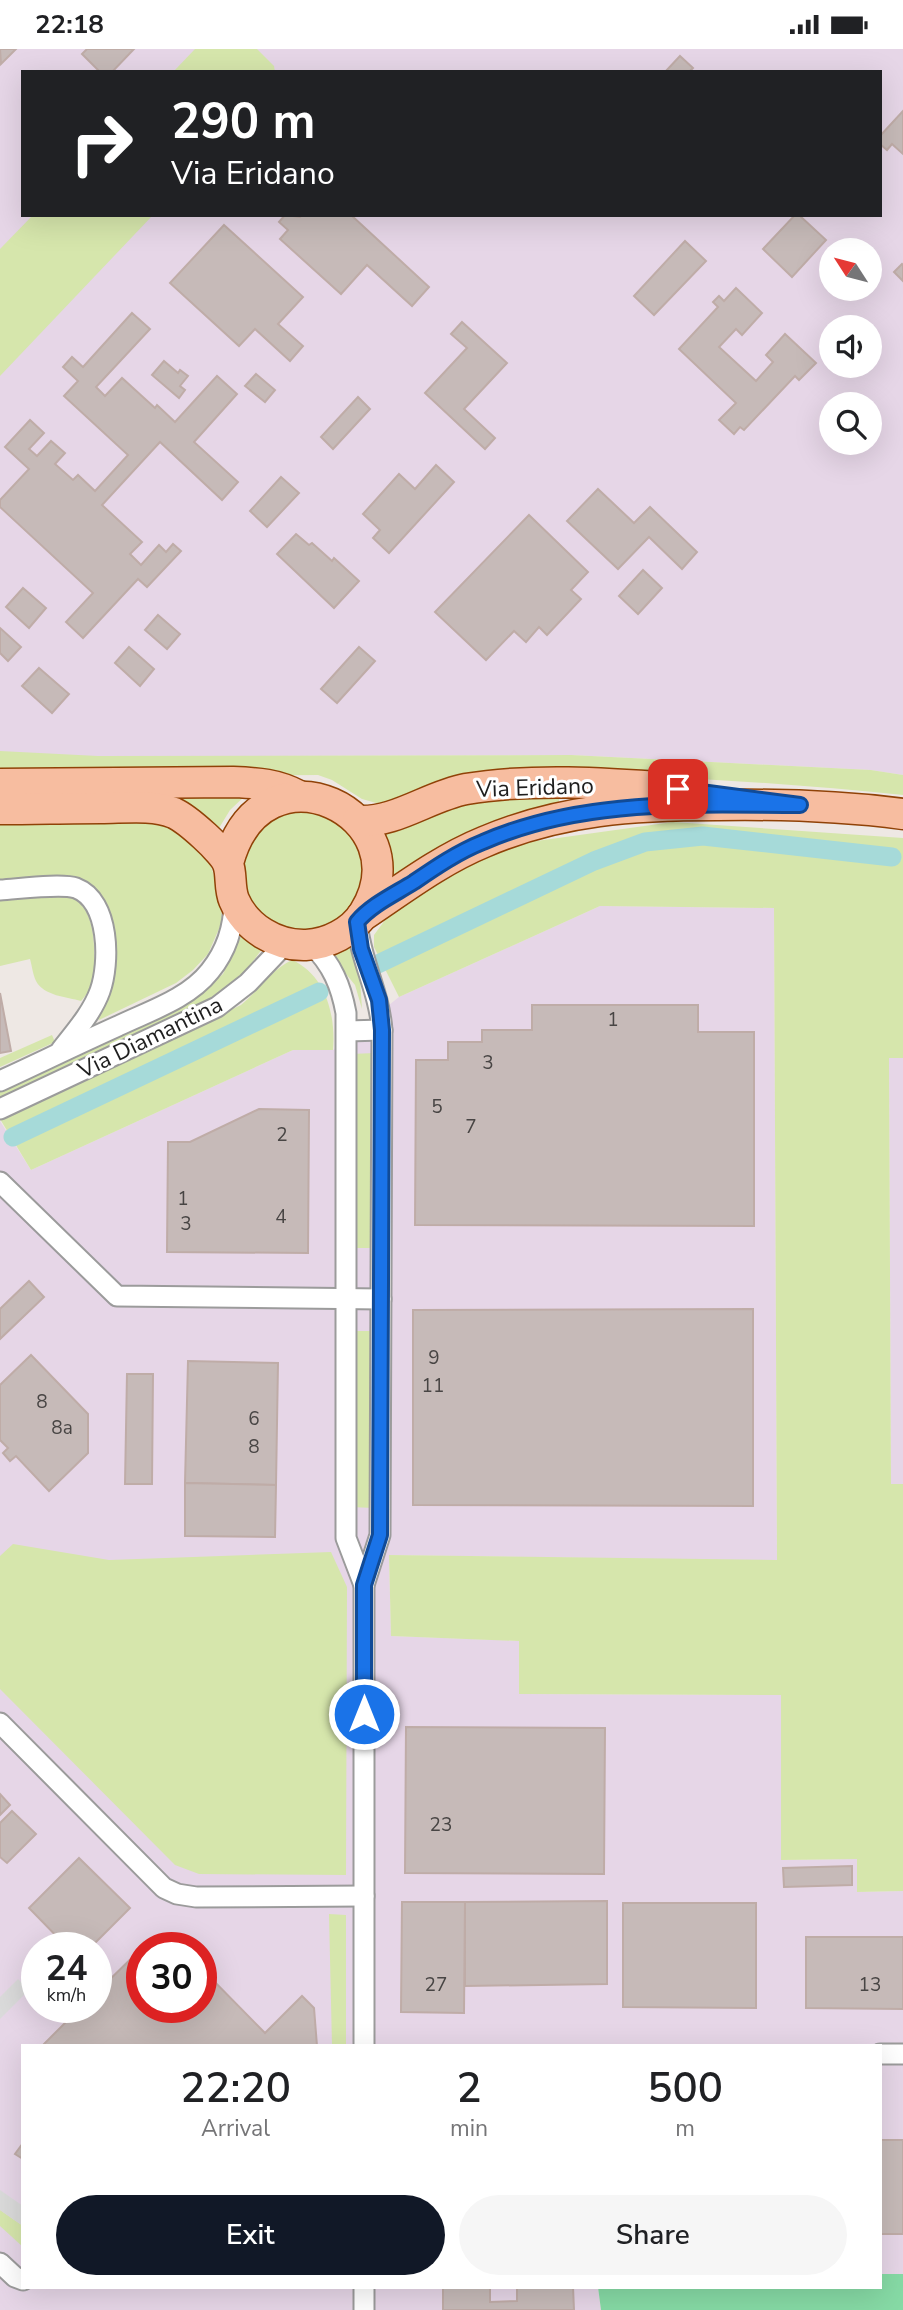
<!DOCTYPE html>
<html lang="en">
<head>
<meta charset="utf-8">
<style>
  body { margin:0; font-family:"Nunito Sans",sans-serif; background:#f6f6f6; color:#202124; height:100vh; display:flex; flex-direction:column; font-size:26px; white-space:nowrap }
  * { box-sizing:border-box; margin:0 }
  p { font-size:23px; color:#757577 }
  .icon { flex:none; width:38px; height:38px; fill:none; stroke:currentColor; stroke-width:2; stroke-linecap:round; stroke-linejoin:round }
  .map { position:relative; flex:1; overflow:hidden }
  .sheet { position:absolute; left:21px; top:1995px; width:861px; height:245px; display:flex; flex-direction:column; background:#fff; border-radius:0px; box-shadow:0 7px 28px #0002 }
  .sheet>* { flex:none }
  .hud { position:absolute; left:21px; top:21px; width:861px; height:147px; border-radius:0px; box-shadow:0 7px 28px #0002; background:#202124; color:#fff; overflow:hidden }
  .needle { width:46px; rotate:306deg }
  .fabs { position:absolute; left:819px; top:189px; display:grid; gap:14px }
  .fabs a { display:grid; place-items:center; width:63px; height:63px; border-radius:50%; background:#fff; box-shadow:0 7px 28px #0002; font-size:35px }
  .speed { position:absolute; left:21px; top:1883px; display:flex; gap:14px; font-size:35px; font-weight:700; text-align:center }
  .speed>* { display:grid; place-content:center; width:91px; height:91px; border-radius:50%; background:#fff; box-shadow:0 7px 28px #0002; line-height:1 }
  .speed small { font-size:18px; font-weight:400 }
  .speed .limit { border:10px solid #d22; background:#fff; color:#111 }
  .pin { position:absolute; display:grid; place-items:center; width:60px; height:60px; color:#fff; margin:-30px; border-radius:14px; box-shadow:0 4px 10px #0006 }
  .me { position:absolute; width:77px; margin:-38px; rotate:0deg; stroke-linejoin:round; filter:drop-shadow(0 0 5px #0008) }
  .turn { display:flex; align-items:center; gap:24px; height:147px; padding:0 35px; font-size:32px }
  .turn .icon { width:91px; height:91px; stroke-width:2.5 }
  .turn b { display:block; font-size:49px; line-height:60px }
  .eta { display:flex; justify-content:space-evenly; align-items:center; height:119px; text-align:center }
  .eta b { font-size:42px; font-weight:600; line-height:49px }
  .button { display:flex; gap:14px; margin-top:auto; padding:14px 35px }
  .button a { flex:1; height:80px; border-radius:42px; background:#111827; color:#fff; font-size:28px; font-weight:600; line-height:80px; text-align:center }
  .button a+a { background:#f6f6f6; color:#202124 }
  .status { display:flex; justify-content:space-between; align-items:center; height:49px; padding:0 35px; background:#fff; direction:ltr }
  .status svg { height:19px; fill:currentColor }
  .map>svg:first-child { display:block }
  .industrial { fill:#e6d6e7; fill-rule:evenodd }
  .grass { fill:#d6e6ac }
  .pitch { fill:#86daa5 }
  .parking { fill:#dadada }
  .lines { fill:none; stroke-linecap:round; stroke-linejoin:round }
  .canal { stroke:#a6dad9; stroke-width:19 }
  .building { fill:#c6bab8; stroke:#bfaca7; stroke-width:2 }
  .street-casing { stroke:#9b9b9b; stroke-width:23 }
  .primary-casing { stroke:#904207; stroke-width:33 }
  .street { stroke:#fff; stroke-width:19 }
  .primary { stroke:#f7bda0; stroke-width:30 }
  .route-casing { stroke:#114b97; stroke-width:18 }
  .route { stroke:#1a73e8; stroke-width:12 }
  .labels { text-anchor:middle; stroke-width:6; stroke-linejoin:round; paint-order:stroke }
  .number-label { font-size:19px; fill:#484544 }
  .street-label { font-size:23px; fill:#1e1e1e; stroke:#fff }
</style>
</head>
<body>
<div class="status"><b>22:18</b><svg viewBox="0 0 49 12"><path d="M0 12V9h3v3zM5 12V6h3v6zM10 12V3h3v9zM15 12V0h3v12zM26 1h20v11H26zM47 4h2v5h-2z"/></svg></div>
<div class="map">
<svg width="903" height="2261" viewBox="0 0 903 2261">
  <rect width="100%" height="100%" fill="#eee8e4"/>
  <g class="industrial">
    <path d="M0,0H903V726L871,721L571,706L0,708ZM23,23H880V166H23ZM831,201H870V240H831ZM831,278H870V317H831ZM831,355H870V394H831Z"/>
    <path d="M600,857L774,859L777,1512L389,1506L391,1587L520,1592V1645L781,1646V1811L857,1810L858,1843L903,1842V2225H880V1997H23V2238H598L601,2261H0V1072L31,1121L293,1001H333L399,948ZM37,1899H96V1958H37ZM142,1899H201V1958H142Z"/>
    <polygon points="889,1009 903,1009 903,1435 891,1435"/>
  </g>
  <g class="grass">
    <polygon points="195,0 257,0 274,17 275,23 173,23"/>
    <polygon points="33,166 153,166 0,327 0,200"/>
    <path d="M0,702L98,707L571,706L871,721L903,726V746C764,732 616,723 476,723L460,727L387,757L362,750L332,731L318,726L0,729Z"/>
    <polygon points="130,743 247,745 230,761 216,784"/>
    <polygon points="560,746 558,757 377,850 381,784 404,780 445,758 468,749"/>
    <polygon points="305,755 359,788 368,831 348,870 308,889 248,865 237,802 247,782"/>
    <polygon points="0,768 122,768 174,778 208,807 221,851 222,873 208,905 193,921 176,934 99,971 94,965 109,945 93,842 0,833"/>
    <polygon points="673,773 903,789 903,1009 889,1009 891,1435 903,1435 903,1842 857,1843 857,1810 781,1811 781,1646 519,1645 519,1592 391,1587 389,1506 777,1511 774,859 600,857 399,948 374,898 374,886 388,867 427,839 484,806 522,794"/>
    <path d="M65,846C101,856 93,906 95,935L81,952C67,948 44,947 36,932C33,926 32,917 30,910L0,917V848Z"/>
    <polygon points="242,885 262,900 243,926 206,952 0,1050 0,1041 201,944 223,925"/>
    <polygon points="351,895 360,930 362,960 355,936 329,904"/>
    <path d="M292,911C326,926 336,967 333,1001H293L31,1121L0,1070L241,956C259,941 271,921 292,911Z"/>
    <polygon points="52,986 55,993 0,1018 0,1009"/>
    <polygon points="376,1004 376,1199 350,1199 350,1005"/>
    <polygon points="351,1282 375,1282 374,1459 350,1458"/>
    <polygon points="13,1495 109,1511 331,1503 347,1538 346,1826 199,1825 175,1816 0,1640 0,1507"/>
    <polygon points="329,1865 346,1866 346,1997 332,1997"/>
    <polygon points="0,2161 23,2177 23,2198 0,2177"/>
  </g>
  <polygon class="pitch" points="880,2225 903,2225 903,2261 601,2261 598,2238 880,2238"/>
  <g class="parking">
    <polygon points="18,1930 29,1941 0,1970 0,1948"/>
    <polygon points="0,2141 23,2157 23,2177 0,2161"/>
  </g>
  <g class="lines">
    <g class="canal">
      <polyline points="378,915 594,812 645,793 703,787 892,808"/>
      <polyline points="13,1088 319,943"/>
    </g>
  </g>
  <g class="building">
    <polygon points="0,0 16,0 1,15"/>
    <polygon points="87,0 134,0 112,23 100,23 82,5"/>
    <polygon points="680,7 693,19 689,23 665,23"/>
    <polygon points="903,62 903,105 892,95 887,101 880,95 880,87"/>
    <polygon points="285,166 300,168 302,166 351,166 429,238 412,257 367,216 341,245 280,190 288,181 279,173"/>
    <polygon points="795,166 799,166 826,191 792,228 763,200"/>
    <polygon points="224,176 303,248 278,275 303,297 290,312 255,280 239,297 170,234"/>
    <polygon points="685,192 706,212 654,266 634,247"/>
    <polygon points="902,215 903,216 903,232 894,223"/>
    <polygon points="736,239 762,264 742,286 736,280 719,298 756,332 773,313 766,306 785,285 816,314 799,331 795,327 744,381 740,378 734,385 719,371 736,354 679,300 718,258 713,253 719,247 724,252"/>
    <polygon points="132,264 150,280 96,338 105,347 122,329 155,359 157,356 175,373 217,327 237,345 194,393 238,433 222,451 160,393 102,456 142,493 130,505 141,516 159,496 166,503 173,495 181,502 147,538 138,530 83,589 66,573 93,544 0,458 0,451 29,420 5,398 30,371 44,384 29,400 37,407 51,392 65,404 55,415 73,431 78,426 95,442 128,406 64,347 78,332 63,318 72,308 83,318"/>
    <polygon points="462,273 507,314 464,360 495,389 485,400 425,344 467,299 451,285"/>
    <polygon points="164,312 178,324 180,321 188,327 180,337 185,341 179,349 152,326"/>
    <polygon points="256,325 275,341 265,353 245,337"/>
    <polygon points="358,348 370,360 333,400 321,388"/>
    <polygon points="436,416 454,433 389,504 373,489 380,481 363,465 399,425 415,440"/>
    <polygon points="281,428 299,444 267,478 250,462"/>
    <polygon points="598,440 634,474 650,458 697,503 682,520 649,488 618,520 567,472"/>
    <polygon points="529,466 588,523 571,541 581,550 547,586 539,578 526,593 514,582 486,611 435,563"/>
    <polygon points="296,485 309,496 312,494 332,512 334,509 359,532 334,559 277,505"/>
    <polygon points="643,521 662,539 638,565 619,547"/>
    <polygon points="23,539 46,559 29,579 6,558"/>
    <polygon points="158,566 180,585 167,600 145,581"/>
    <polygon points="0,579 21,598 8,612 0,604"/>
    <polygon points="129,598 154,620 140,637 115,614"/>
    <polygon points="359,598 375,612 337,654 321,640"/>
    <polygon points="39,619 69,645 52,664 22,637"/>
    <polygon points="0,944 11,1002 0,1004"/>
    <polygon points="532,956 698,956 698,983 754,983 754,1177 415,1176 416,1011 448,1011 448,993 482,993 482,981 532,981"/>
    <polygon points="259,1060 309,1061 308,1204 167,1203 168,1093 190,1093"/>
    <polygon points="29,1232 44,1248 0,1290 0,1260"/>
    <polygon points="753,1260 753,1457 413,1456 413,1261"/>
    <polygon points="31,1306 88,1365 88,1404 49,1442 16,1407 10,1412 3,1404 8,1399 0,1391 0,1336"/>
    <polygon points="188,1312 278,1314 276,1436 185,1434"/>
    <polygon points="127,1325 153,1325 152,1435 125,1435"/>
    <polygon points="185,1434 276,1436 275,1488 185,1487"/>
    <polygon points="406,1678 605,1679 604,1825 405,1824"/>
    <polygon points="0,1745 10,1756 0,1766"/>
    <polygon points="12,1762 36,1785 7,1814 0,1808 0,1774"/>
    <polygon points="79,1809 130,1859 90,1899 68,1899 29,1859"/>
    <polygon points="852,1817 852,1836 784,1838 783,1819"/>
    <polygon points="607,1852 607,1935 465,1937 465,1853"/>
    <polygon points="402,1853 465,1853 464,1964 401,1963"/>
    <polygon points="623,1854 756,1854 756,1959 623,1958"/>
    <polygon points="806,1888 903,1888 903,1960 806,1959"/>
    <polygon points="142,1899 142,1958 201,1958 201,1919 265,1984 302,1947 314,1959 317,1997 42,1997 81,1958 96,1958 96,1944"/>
    <polygon points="37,1908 37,1932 25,1921"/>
    <rect x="880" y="2091" width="23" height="94"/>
    <polygon points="23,2094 23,2110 15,2105"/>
    <polygon points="443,2238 490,2238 490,2253 517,2252 517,2238 573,2238 574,2261 443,2261"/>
  </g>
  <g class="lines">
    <defs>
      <g id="street">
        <path d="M0,841C18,840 61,834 76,839C110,852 110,914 100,942C92,964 75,983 61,1001"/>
        <path d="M357,873C360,911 379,941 382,981L380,1486L364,1536V1997"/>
        <path d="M312,896C332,915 341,937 346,964V1489L364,1536"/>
        <polyline points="347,982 382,981"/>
        <path d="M0,1032C39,1014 78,995 118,977C149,962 188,950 210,922C227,901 234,879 234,852"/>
        <polyline points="0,1060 217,958 248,934 286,894"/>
        <polyline points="0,1133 117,1247 381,1250"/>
        <polyline points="0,1674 164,1839 177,1845 196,1848 364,1847"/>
        <polyline points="880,2005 903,2005"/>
        <polyline points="0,2214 15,2228 23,2231"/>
        <polyline points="364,2238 364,2261"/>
      </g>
      <g id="primary">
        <path d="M0,735L233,733C258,734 277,735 299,747"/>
        <path d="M0,760C34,760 67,759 101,759C124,759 152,755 174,764C187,770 224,802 228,815C232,825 229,839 234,851C246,879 276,897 306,896C328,895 352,883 364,864C425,766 262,686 228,814"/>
        <path d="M358,772C396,774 429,747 466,740C532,729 605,734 671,739"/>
        <path d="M362,867C401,841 440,811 484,793C561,760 635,756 718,756C780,755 841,757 903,765"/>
      </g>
    </defs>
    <use href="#street" class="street-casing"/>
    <use href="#primary" class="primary-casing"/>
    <use href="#street" class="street"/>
    <use href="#primary" class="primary"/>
  </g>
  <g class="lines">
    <defs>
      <path id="route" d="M364,1665V1536L380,1486L382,981L379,951L361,900L357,873C371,856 395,845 414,833C436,818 458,803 483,793C584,749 693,756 800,756L678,740"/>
    </defs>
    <use href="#route" class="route-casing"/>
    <use href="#route" class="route"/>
  </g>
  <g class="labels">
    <g class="number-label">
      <text x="613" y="977">1</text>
      <text x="488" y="1020">3</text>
      <text x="437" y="1064">5</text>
      <text x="471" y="1084">7</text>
      <text x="282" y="1092">2</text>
      <text x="183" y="1156">1</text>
      <text x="281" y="1174">4</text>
      <text x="186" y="1181">3</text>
      <text x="434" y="1315">9</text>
      <text x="433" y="1343">11</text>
      <text x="42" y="1359">8</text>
      <text x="254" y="1376">6</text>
      <text x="62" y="1385">8a</text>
      <text x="254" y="1404">8</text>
      <text x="441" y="1782">23</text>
      <text x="436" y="1942">27</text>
      <text x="870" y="1942">13</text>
    </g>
    <g class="street-label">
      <text transform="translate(535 738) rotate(-2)" y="8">Via Eridano</text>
      <text transform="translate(150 988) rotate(-26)" y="8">Via Diamantina</text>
    </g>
  </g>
</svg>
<div class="fabs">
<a><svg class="needle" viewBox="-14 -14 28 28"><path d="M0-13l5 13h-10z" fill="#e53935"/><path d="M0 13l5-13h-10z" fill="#757577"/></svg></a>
<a><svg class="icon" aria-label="sound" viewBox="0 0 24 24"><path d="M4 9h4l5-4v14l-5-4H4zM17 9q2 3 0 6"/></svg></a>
<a><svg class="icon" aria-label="search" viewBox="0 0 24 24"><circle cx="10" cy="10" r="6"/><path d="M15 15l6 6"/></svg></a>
</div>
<div class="speed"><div>24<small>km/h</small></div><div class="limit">30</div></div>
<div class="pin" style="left:678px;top:740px;background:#d93025"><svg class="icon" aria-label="arrive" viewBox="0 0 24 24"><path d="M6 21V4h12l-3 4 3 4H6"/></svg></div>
<svg class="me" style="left:364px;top:1665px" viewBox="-20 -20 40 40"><circle r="17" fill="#1a73e8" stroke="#fff" stroke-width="3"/><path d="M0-11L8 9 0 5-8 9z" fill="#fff"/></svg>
<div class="hud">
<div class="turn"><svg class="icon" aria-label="right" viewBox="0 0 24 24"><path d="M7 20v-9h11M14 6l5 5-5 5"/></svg><div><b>290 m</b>Via Eridano</div></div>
</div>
<section class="sheet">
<div class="eta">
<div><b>22:20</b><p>Arrival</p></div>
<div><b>2</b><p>min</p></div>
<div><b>500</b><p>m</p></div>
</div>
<div class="button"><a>Exit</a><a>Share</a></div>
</section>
</div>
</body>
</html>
